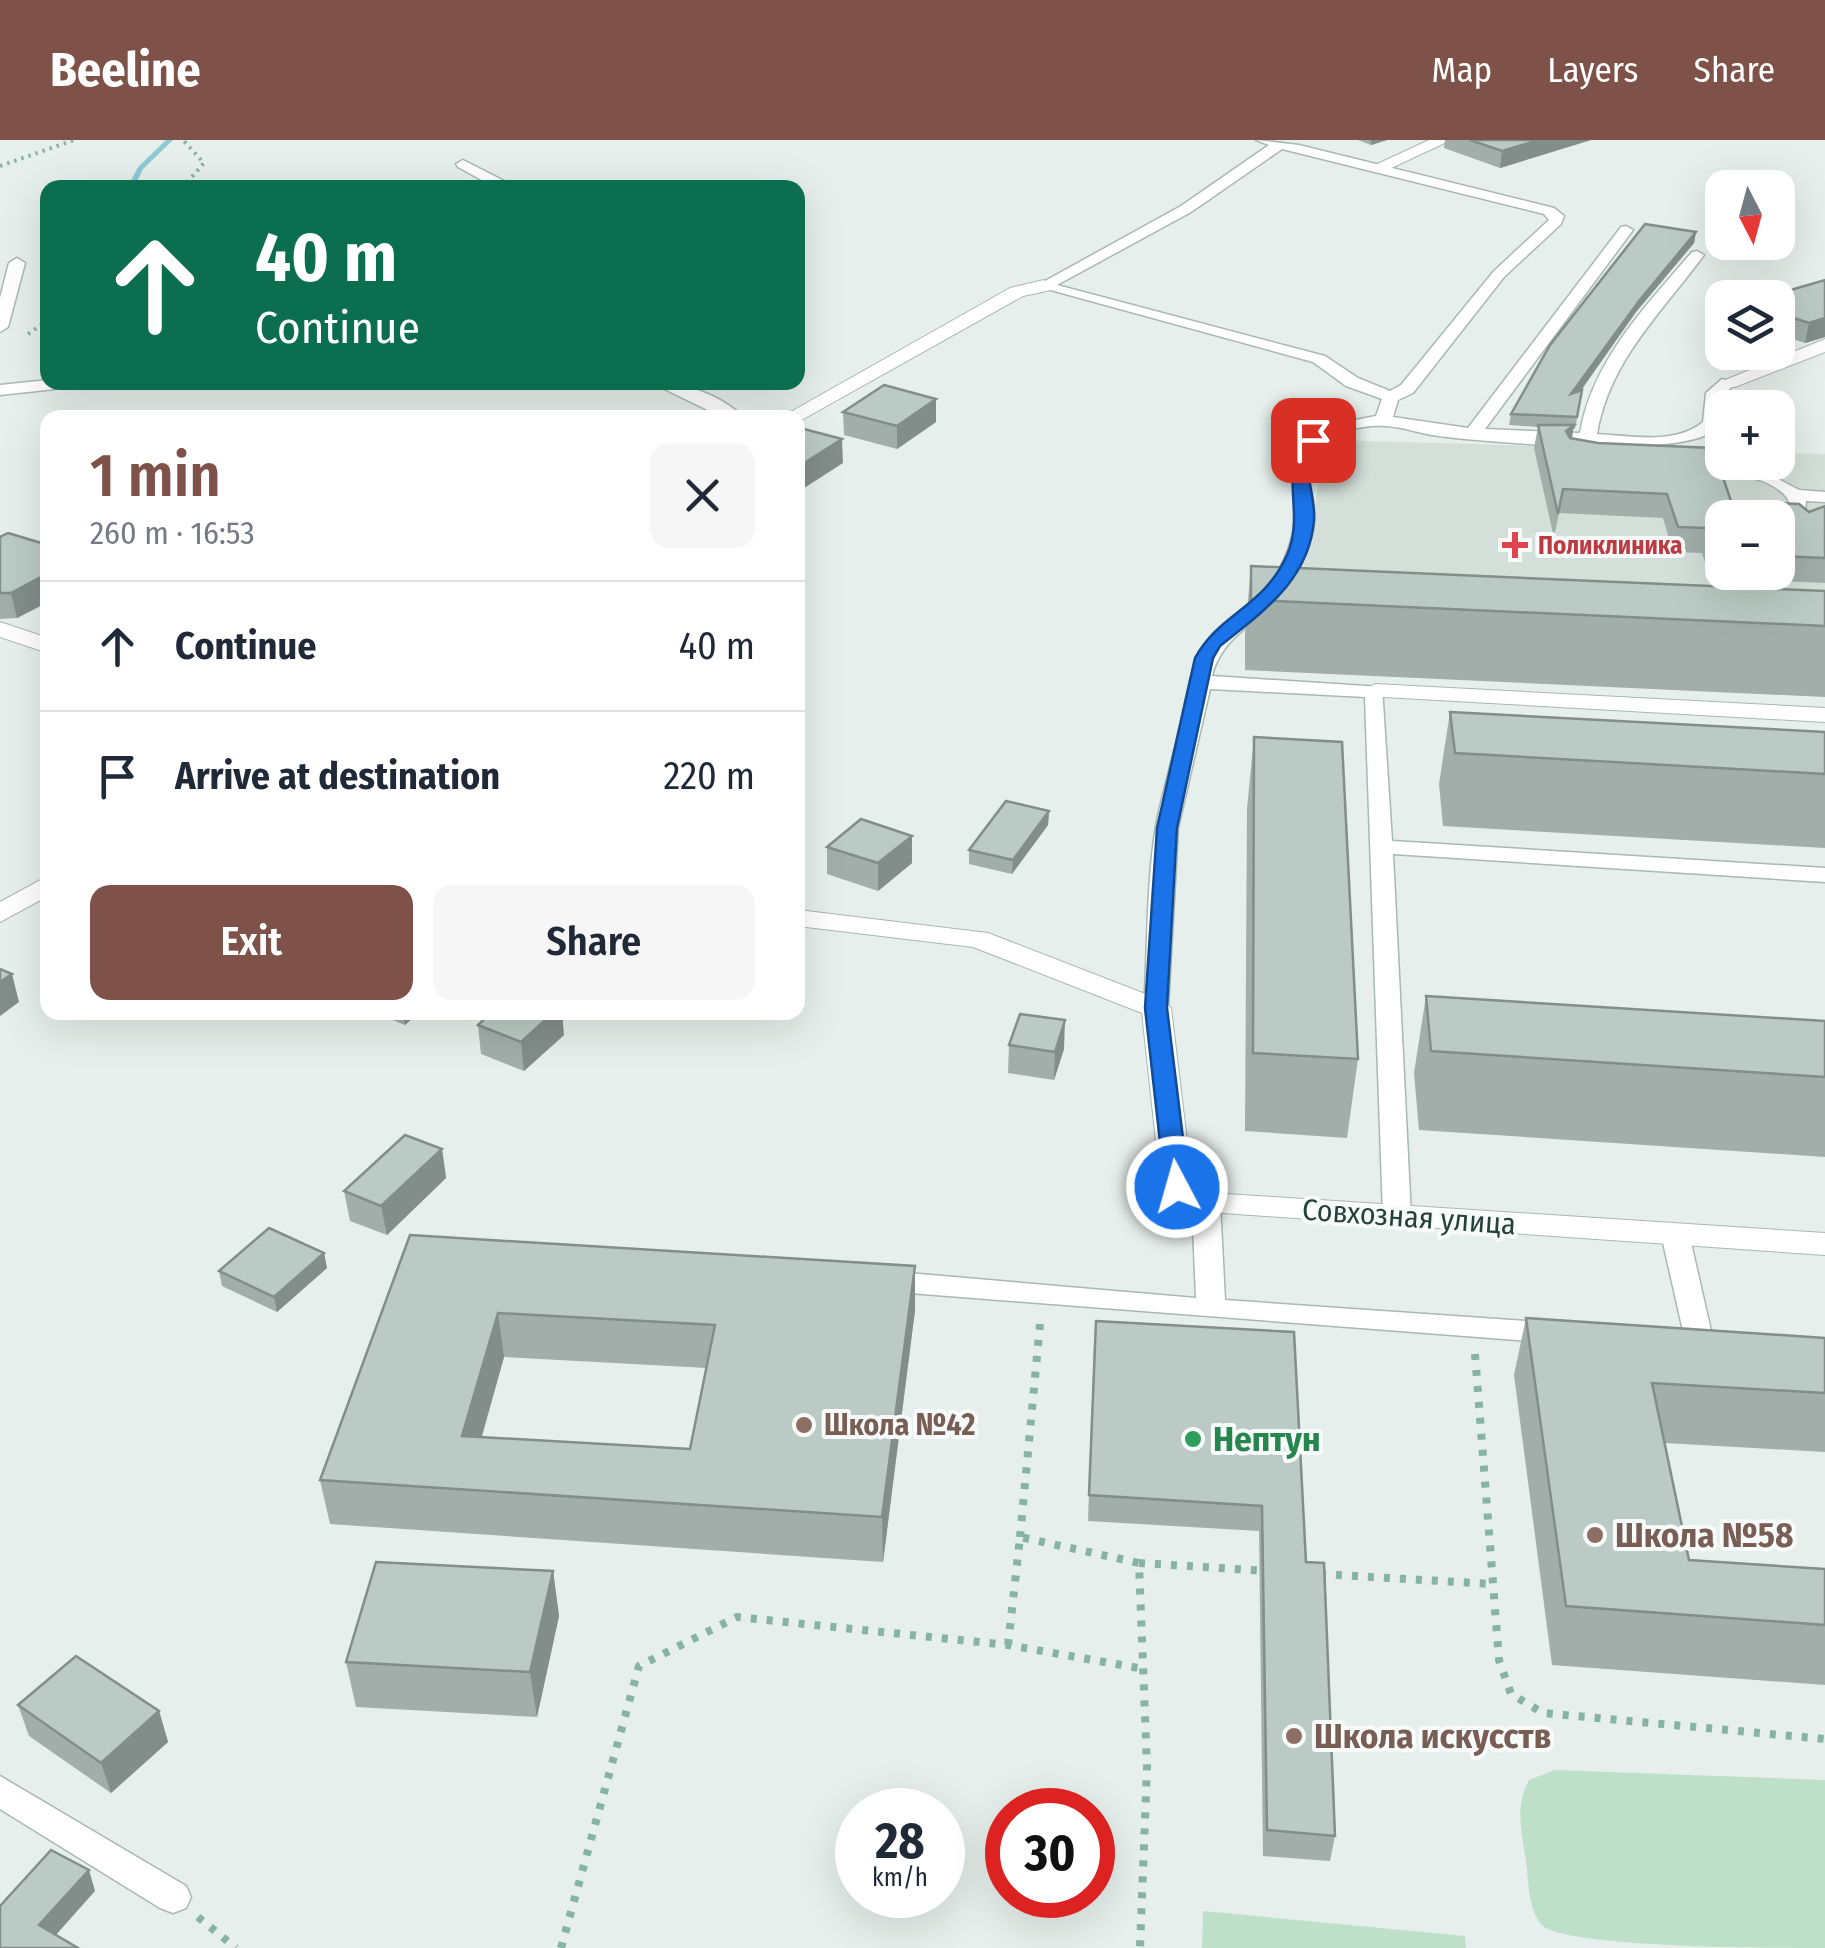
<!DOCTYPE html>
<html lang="en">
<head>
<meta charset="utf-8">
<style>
  body { margin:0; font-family:"Fira Sans Condensed",sans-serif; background:#f6f6f7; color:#1f2937; height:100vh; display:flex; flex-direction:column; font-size:38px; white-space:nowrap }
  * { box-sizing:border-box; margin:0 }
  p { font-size:32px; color:#747a83 }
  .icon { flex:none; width:55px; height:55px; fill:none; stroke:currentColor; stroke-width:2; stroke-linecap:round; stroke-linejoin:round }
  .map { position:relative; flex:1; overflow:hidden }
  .side { position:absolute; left:40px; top:270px; width:765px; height:610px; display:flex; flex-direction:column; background:#fff; border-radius:20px; box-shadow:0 10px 40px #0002 }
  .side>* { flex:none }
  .top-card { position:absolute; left:40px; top:40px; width:765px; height:210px; border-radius:20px; box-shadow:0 10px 40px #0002; background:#0b6e4f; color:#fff; overflow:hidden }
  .needle { width:65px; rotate:174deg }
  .tools { position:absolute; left:1705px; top:30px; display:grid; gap:20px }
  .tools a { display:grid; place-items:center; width:90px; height:90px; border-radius:20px; background:#fff; box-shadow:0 10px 40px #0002; font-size:50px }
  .speed { position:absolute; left:835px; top:1648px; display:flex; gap:20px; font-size:50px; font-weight:700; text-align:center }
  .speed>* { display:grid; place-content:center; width:130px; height:130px; border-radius:50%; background:#fff; box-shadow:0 10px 40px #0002; line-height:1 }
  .speed small { font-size:25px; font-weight:400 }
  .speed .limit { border:15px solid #d22; background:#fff; color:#111 }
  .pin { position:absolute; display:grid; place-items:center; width:85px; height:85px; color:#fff; margin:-42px; border-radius:20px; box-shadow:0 5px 15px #0006 }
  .me { position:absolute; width:110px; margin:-55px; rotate:354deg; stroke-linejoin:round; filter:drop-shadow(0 0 8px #0008) }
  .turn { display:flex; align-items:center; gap:35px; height:210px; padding:0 50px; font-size:45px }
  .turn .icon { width:130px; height:130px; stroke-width:2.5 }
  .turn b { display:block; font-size:70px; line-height:85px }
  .round { display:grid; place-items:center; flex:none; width:105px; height:105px; border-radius:20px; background:#f6f6f7 }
  .overview { display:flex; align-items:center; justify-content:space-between; height:170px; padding:0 50px }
  h1 { font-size:60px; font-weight:600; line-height:75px; color:#7f5249 }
  .button { display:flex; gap:20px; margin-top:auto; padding:20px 50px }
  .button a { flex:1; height:115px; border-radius:20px; background:#7f5249; color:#fff; font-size:40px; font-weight:600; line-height:115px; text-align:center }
  .button a+a { background:#f6f6f7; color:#1f2937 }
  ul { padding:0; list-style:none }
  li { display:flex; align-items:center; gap:30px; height:130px; padding:0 50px; border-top:2px solid #e0e1e3 }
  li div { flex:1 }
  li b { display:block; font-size:38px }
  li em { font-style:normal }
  header { display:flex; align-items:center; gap:60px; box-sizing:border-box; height:140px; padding:0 50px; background:#7f5249; color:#fff }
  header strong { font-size:48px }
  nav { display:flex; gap:55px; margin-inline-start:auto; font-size:35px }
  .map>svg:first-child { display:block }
  .built { fill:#d4dfda; fill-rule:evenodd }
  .green { fill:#bfe0c8 }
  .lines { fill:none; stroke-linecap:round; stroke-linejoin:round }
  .stream { fill:#8ec9d4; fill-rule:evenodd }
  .service-casing { stroke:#a8b8b2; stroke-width:3 }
  .minor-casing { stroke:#a8b8b2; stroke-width:2 }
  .path-far1 { stroke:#86b3a5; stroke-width:4; stroke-dasharray:2.5 5; stroke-linecap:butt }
  .path { stroke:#86b3a5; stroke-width:8; stroke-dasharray:6 10; stroke-linecap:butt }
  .service { fill:#fff; fill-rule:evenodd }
  .minor { fill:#fff; fill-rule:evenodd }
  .wall { fill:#a1aea9; fill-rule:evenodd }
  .shaded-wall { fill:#838d89 }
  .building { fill:#bbcac4; stroke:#838d89; stroke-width:2.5; fill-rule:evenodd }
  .route { fill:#1a73e8; stroke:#114b97; stroke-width:2.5 }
  .health-dot { fill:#e0444e; stroke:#f7fbf9; stroke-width:4 }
  .education-dot { fill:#8d6e63; stroke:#f7fbf9; stroke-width:4 }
  .leisure-dot { fill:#2e9e5b; stroke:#f7fbf9; stroke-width:4 }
  .labels { text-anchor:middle; stroke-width:8; stroke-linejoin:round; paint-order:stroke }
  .far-health-label { font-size:25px; font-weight:bold; fill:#be3a42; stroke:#f7fbf9; text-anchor:start }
  .street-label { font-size:30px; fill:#24423a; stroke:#f7fbf9 }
  .education-label { font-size:30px; font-weight:bold; fill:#785e54; stroke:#f7fbf9; text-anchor:start }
  .near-leisure-label { font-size:35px; font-weight:bold; fill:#27864d; stroke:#f7fbf9; text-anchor:start }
  .near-education-label { font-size:35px; font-weight:bold; fill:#785e54; stroke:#f7fbf9; text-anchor:start }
</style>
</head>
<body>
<header>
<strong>Beeline</strong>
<nav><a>Map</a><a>Layers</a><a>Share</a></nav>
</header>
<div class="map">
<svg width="1825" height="1808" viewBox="0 0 1825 1808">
  <rect width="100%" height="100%" fill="#e6efeb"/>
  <path class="built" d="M1327,300L1722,311V322H1778V313L1825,314V490L1296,466ZM1722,378H1778V432H1722Z"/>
  <g class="green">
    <path d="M1555,1630L1825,1640V1808C1771,1808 1579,1808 1544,1787C1528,1773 1529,1742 1526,1722C1522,1691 1514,1668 1529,1640Z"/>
    <polygon points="1203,1771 1465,1796 1466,1808 1202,1808"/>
  </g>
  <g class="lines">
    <polygon class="stream" points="166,0 173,0 143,29 134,48 127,48 138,27"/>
    <defs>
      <g id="service">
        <path d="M1256,0L1299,5L1554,68L1564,76L1561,84L1504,137L1413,253L1398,260L1393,277L1468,288L1621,87L1626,86L1633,90L1485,289L1580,293C1592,221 1646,166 1692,112L1697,111L1704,115C1662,172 1609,221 1597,294C1630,296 1676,305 1703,282L1706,253L1722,239L1736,243L1720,258C1721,268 1723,279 1716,288C1692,320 1483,302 1439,296C1421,294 1404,287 1386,286C1366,284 1328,292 1315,308C1299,328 1316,360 1314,383C1312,403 1303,422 1293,440C1270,479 1223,490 1212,536L1382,547L1392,701L1825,728V742L1393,714L1411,1076L1407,1082H1387L1383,1076L1365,557L1210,549L1178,688L1168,868L1156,875L1144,868C1148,808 1146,745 1156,686C1162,654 1172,622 1179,590C1186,564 1189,533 1202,509C1222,473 1261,469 1283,422C1323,339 1239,300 1376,276L1382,259L1346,246L1313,222L1036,146L1181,66L1269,5ZM1282,9L1544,74L1549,80L1494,131L1401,245L1390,251L1358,238L1325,216L1057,145L1191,72Z"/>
        <polygon points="463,20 512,45 514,48 496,48 458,27 456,24"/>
        <polygon points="17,118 25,123 8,187 0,192 0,158 9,123"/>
        <polygon points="48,240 63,244 55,249 0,255 0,245"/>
        <path d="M650,242C683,242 720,254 744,278H724Z"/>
        <path d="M1687,316L1737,322L1763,331L1799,350L1825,352V362L1806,361L1805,373H1793C1790,368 1790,362 1787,358C1768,332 1709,331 1681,325V317Z"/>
        <polygon points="1206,1054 1216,1057 1220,1063 1225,1160 1555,1183 1565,1186 1569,1193 1565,1200 1555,1203 884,1151 874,1148 870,1141 874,1134 884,1131 1196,1158 1192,1063 1196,1057"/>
        <polygon points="1675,1085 1685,1087 1689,1094 1714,1204 1710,1211 1690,1211 1686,1204 1661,1094 1665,1087"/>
        <polygon points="0,1636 186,1746 191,1757 186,1768 173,1773 160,1768 0,1669"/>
      </g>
      <g id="minor">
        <polygon points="1429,0 1451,0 1385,31 1371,27"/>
        <polygon points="1044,140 1053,146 1051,150 1023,156 798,282 798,278 780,278 1010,148"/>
        <polygon points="1825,199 1825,212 1735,247 1721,247 1718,243"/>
        <polygon points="0,482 48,498 48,513 0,497"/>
        <polygon points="1375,544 1825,568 1825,582 1366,556 1363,551"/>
        <polygon points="48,736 48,756 0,782 0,762"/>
        <polygon points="798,770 988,793 1166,862 1171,868 1192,1042 1212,1053 1825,1093 1825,1115 1195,1071 1166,1055 1161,1047 1142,873 973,807 798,786"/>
      </g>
    </defs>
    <use href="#service" class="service-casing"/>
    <use href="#minor" class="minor-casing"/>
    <g class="path-far1">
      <polyline points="0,26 74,0"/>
      <polyline points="182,48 204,23 183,0"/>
      <polyline points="28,194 48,180"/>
    </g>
    <g class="path">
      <polyline points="1475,1214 1499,1520 1511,1554 1543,1573 1825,1599"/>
      <polyline points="1020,1397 1040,1184"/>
      <polyline points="1139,1423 1268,1431"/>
      <polyline points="1320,1434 1492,1444"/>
      <polyline points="1008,1505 1020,1397 1139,1423 1147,1627 1140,1808"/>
      <polyline points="198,1777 236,1808"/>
      <polyline points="561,1808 639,1526 737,1477 1008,1505 1144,1529"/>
    </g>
    <use href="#service" class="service"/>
    <use href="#minor" class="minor"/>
  </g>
  <g class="wall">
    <polygon points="1358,0 1387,0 1371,5"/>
    <polygon points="1445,0 1591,0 1500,28 1444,8"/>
    <path d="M1696,92L1694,103L1636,172L1581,250H1582L1575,289H1573L1572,298L1731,361L1809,372L1825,366V443L1710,438L1702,413L1673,412L1663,378L1559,373L1554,398L1534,308L1538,287L1509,285L1511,274ZM1722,378H1778V432H1722Z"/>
    <polygon points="1825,140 1825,197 1805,203 1778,194 1778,158"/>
    <polygon points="843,272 936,282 897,309 844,295"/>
    <polygon points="0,397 48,405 48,462 17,478 0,479"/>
    <polygon points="1251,426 1825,451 1825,557 1245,530 1245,494"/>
    <polygon points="1450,572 1825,592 1825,708 1443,686 1439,644"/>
    <polygon points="1254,597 1358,919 1347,998 1245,991 1247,669"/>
    <polygon points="1049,671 1048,685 1012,734 969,724 969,710"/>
    <polygon points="827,707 912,723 878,751 827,734"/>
    <polygon points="1426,856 1825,881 1825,1017 1419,990 1414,933"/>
    <polygon points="373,872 419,872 405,885"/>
    <polygon points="478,885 564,895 524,931 481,914"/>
    <polygon points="1009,905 1064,909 1054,940 1008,933"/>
    <polygon points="442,1009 446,1038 387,1095 350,1081 344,1051"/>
    <path d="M410,1095L915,1170L883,1422L330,1384L320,1340ZM504,1217L707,1228L690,1309L482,1297Z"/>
    <polygon points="324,1113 327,1128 277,1172 222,1146 219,1131"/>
    <polygon points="1526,1178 1825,1198 1825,1312 1665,1303 1689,1420 1825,1429 1825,1545 1552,1525 1514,1235"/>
    <polygon points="1294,1192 1306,1422 1335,1696 1330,1721 1263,1716 1259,1391 1088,1381 1094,1205"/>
    <polygon points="553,1431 559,1476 537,1577 356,1567 346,1522"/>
    <polygon points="18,1565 159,1571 168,1602 111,1653 29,1596"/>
  </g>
  <g class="shaded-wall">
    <polygon points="1371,0 1387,0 1371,5"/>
    <polygon points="1539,0 1591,0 1500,28 1502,11"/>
    <polygon points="1696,92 1694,103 1636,172 1570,266 1571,254 1639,161"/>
    <polygon points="1825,178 1825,197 1805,203 1809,183"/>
    <polygon points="936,259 936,282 897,309 897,286"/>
    <polygon points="1574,285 1570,309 1566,291"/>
    <polygon points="842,299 843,323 798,352 798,327"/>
    <polygon points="48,433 48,462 17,478 11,453"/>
    <polygon points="1049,671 1048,685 1012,734 1013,720"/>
    <polygon points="912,696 912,723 878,751 878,723"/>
    <polygon points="12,834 19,862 0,876 0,842"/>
    <polygon points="403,872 419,872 405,885"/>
    <polygon points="554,872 562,872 564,895 524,931 521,902"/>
    <polygon points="1065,880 1064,909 1054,940 1055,912"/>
    <polygon points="442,1009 446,1038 387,1095 381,1066"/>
    <polygon points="324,1113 327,1128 277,1172 274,1157"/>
    <polygon points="915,1126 915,1170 883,1422 882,1377"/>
    <polygon points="498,1173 504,1217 469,1340 462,1296"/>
    <polygon points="553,1431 559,1476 537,1577 530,1532"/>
    <polygon points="159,1571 168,1602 111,1653 101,1623"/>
    <polygon points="89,1730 95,1751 47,1805 39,1785"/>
  </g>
  <g class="building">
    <polygon points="1470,0 1539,0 1502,11"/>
    <polygon points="1645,84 1696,92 1639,161 1571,254 1582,250 1577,277 1511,274 1550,205"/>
    <polygon points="1825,140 1825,178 1809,183 1778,173 1778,158 1763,158"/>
    <polygon points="884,245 936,259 897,286 843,272"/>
    <polygon points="637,273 654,278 630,278"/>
    <polygon points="1538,285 1574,285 1566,291 1570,298 1598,303 1713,308 1731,361 1799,364 1809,372 1825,366 1825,418 1778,416 1778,378 1722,378 1722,413 1715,413 1707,388 1678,387 1667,354 1563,349 1558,374"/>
    <polygon points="800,288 842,299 798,327 798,289"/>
    <polygon points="8,393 48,405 48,433 11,453 0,453 0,397"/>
    <polygon points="1251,426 1825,451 1825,486 1251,460"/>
    <polygon points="1450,572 1825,592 1825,634 1455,613"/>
    <polygon points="1254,597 1342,602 1358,919 1253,913"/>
    <polygon points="1006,661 1049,671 1013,720 969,710"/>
    <polygon points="861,679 912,696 878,723 827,707"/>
    <polygon points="0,829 12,834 0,842"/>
    <polygon points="1426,856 1825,881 1825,937 1431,911"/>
    <polygon points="492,872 554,872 521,902 478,885"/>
    <polygon points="1020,874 1065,880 1055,912 1009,905"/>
    <polygon points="405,995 442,1009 381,1066 344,1051"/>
    <polygon points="269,1088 324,1113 274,1157 219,1131"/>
    <path d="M410,1095L915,1126L882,1377L320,1340ZM498,1173L715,1185L690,1309L462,1296Z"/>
    <polygon points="1526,1178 1825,1198 1825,1253 1652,1243 1689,1420 1825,1429 1825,1485 1566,1466"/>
    <polygon points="1096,1181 1294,1192 1306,1422 1324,1423 1335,1696 1267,1690 1262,1366 1089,1355"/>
    <polygon points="376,1422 553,1431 530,1532 346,1522"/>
    <polygon points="76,1516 159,1571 101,1623 18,1565"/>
    <polygon points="51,1710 89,1730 39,1785 78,1808 0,1808 0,1766"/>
  </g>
  <path class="route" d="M1307,296L1321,300C1297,331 1316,347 1314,380C1309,441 1262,472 1220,506L1213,518L1177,688L1167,868L1189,1047L1177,1055L1165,1047L1145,868L1157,688L1195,518C1220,473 1264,467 1287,415C1306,372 1277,331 1307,296Z"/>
  <path class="health-dot" d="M1510 390h10v10h10v10h-10v10h-10v-10h-10v-10h10z"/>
  <g class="education-dot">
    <circle cx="804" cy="1285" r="10"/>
    <circle cx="1595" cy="1395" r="10"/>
    <circle cx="1294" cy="1596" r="10"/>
  </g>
  <circle class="leisure-dot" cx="1193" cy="1299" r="10"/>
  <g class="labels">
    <g class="far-health-label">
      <text x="1538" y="414">Поликлиника</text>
    </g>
    <g class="street-label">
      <text transform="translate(1409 1077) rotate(4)" y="10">Совхозная улица</text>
    </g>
    <g class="education-label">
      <text x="824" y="1295">Школа №42</text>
    </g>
    <g class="near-leisure-label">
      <text x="1213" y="1311">Нептун</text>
    </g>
    <g class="near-education-label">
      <text x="1615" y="1407">Школа №58</text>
      <text x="1314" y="1608">Школа искусств</text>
    </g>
  </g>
</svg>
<div class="tools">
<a><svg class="needle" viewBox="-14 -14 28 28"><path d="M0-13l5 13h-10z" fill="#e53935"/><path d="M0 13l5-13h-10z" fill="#747a83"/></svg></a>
<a><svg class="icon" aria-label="layers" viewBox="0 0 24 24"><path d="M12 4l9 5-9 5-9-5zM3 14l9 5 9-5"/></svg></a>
<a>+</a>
<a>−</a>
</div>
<div class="speed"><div>28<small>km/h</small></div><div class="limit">30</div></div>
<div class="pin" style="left:1313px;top:300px;background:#d93025"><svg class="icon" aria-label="arrive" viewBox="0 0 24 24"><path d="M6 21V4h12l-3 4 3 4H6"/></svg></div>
<svg class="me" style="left:1177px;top:1047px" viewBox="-20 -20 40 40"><circle r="17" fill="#1a73e8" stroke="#fff" stroke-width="3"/><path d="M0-11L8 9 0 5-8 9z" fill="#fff"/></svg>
<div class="top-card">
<div class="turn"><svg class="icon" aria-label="ahead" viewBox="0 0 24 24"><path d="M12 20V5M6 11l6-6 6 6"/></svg><div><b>40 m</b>Continue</div></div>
</div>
<section class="side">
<div class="overview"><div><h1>1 min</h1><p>260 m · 16:53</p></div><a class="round"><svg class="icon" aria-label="close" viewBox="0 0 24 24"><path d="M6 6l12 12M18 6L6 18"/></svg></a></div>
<ul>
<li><svg class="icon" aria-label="ahead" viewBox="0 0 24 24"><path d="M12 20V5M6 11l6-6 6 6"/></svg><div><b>Continue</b></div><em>40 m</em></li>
<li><svg class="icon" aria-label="arrive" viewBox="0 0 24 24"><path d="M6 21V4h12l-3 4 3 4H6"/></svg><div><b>Arrive at destination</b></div><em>220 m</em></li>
</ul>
<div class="button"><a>Exit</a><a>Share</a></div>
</section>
</div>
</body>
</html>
